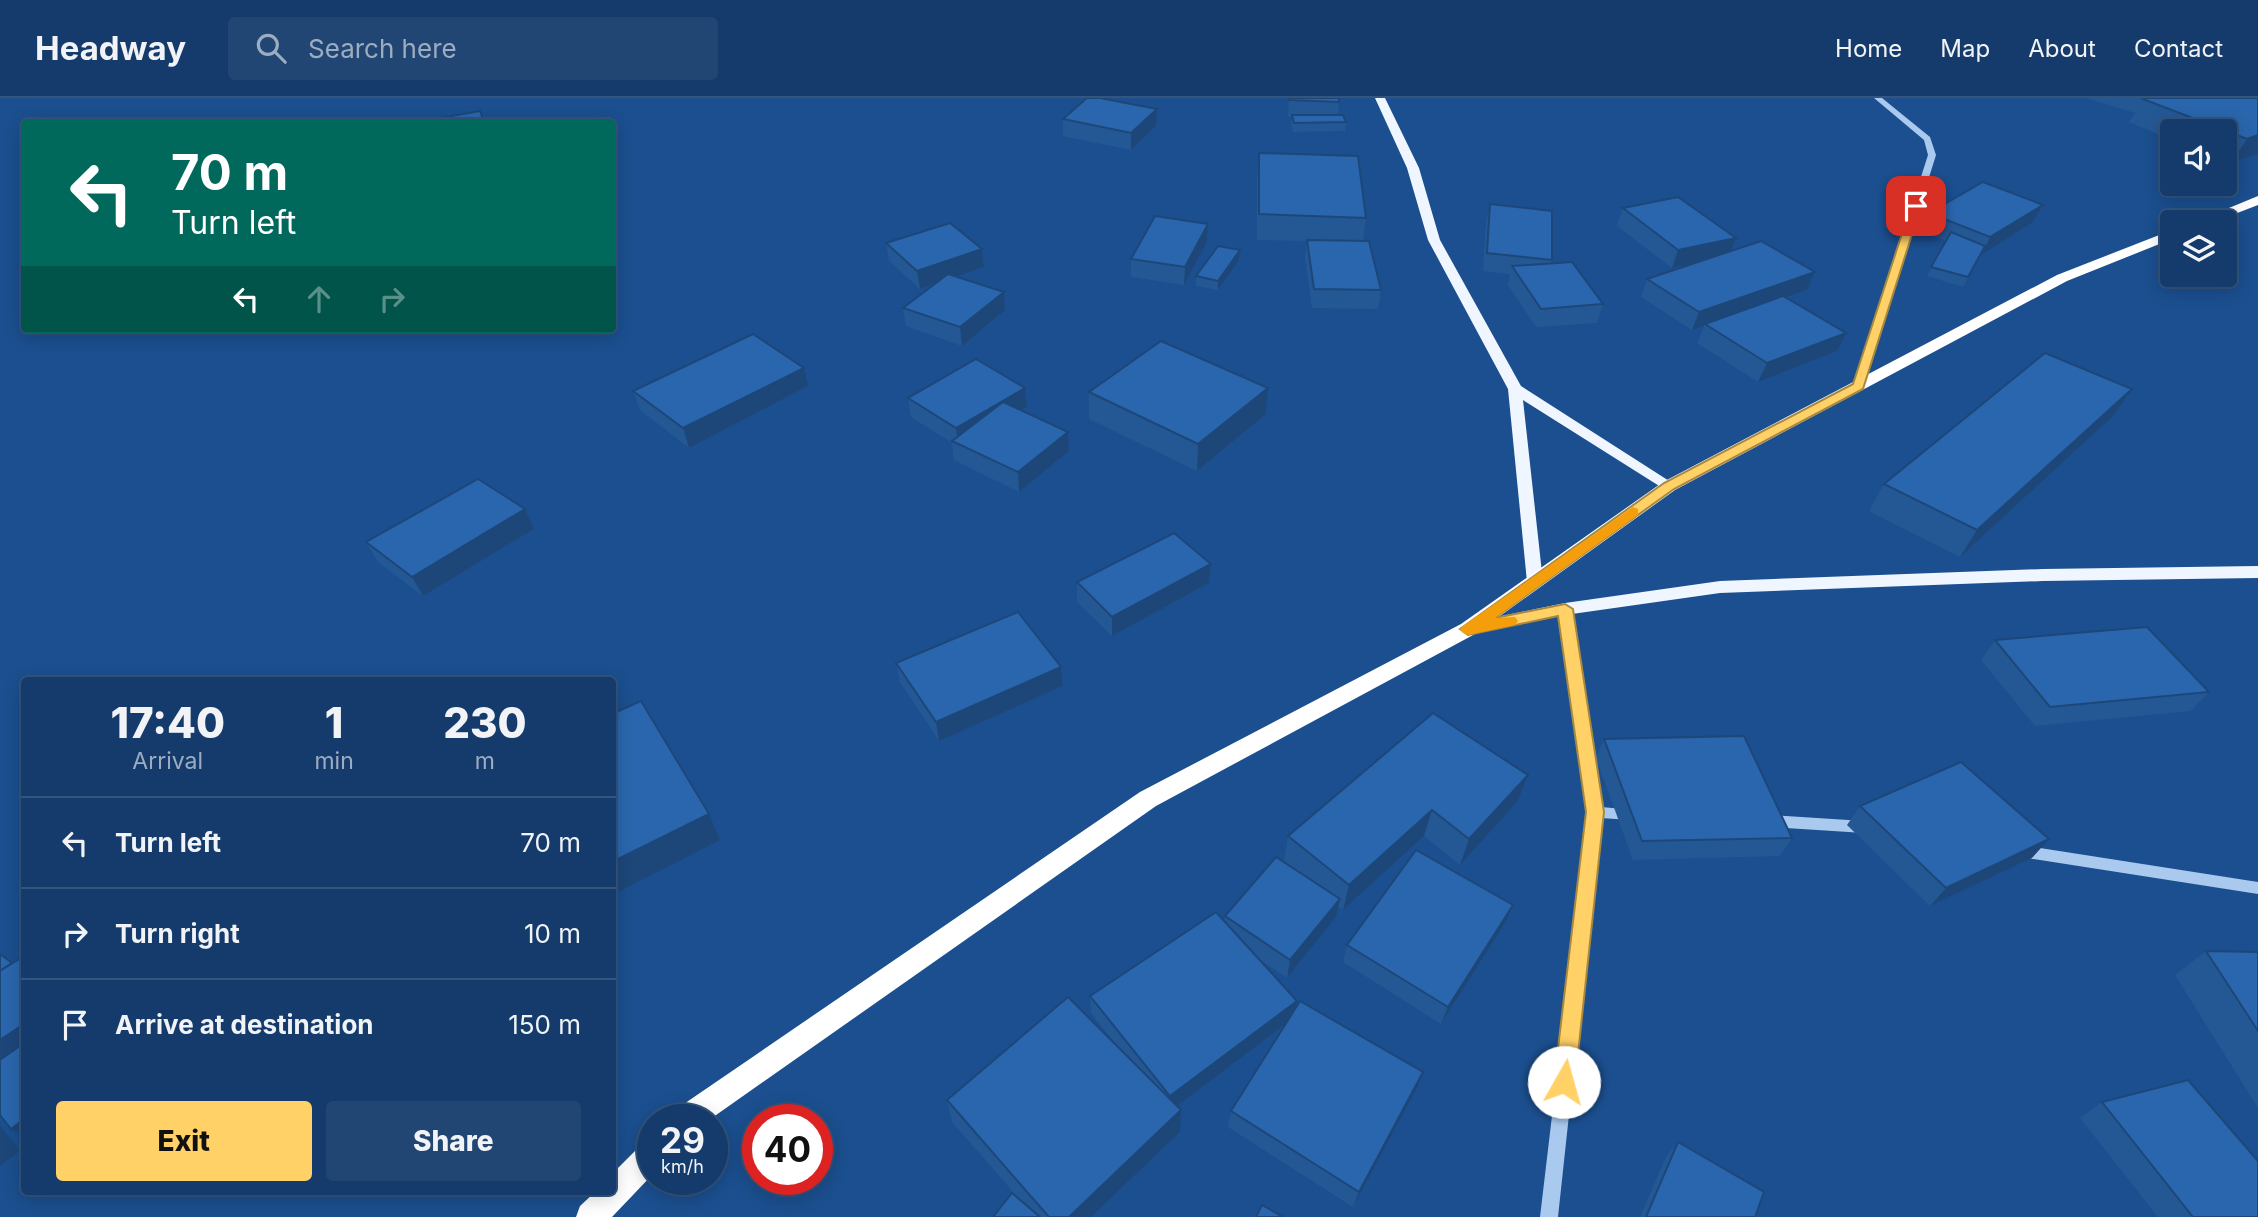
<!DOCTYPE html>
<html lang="en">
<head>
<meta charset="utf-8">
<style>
  body { margin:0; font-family:Inter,sans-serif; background:#214673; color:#f1f3f6; height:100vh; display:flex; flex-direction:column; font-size:26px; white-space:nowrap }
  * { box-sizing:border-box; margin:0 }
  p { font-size:23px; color:#9dadc1 }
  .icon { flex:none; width:38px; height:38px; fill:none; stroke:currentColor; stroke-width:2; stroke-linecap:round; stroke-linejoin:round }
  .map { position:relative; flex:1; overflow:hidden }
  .drawer { position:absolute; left:21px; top:579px; width:595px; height:518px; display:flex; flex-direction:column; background:#143b6b; border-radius:7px; box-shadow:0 4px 18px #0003,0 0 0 2px #33557e }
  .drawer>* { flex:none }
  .banner { position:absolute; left:21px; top:21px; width:595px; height:214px; border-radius:7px; box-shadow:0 4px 18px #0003,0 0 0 2px #33557e; background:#00695c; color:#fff; overflow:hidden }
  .tools { position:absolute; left:2160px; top:21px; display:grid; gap:14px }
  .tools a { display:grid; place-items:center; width:77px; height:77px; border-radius:7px; background:#143b6b; box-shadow:0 4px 18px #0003,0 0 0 2px #33557e; font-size:35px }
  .speed { position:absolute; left:637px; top:1006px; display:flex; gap:14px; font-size:35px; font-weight:700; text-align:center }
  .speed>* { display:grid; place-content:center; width:91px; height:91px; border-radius:50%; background:#143b6b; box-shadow:0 4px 18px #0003,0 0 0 2px #33557e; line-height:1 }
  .speed small { font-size:18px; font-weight:400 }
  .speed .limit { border:10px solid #d22; background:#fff; color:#111 }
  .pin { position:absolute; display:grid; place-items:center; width:60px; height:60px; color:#fff; margin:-30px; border-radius:14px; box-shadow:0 4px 10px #0006 }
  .me { position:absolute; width:77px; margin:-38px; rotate:7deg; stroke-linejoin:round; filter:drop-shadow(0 0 5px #0008) }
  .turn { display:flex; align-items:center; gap:24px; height:147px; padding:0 35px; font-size:32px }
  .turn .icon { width:91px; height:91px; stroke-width:2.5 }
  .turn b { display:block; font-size:49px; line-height:60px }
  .lanes { display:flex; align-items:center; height:66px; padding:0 35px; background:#0003; justify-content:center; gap:35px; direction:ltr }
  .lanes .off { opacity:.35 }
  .eta { display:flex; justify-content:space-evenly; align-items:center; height:119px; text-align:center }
  .eta b { font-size:42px; font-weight:800; line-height:49px }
  .cta { display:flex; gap:14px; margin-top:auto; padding:14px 35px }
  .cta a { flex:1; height:80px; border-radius:7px; background:#ffd166; color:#111; font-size:28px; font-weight:800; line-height:80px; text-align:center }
  .cta a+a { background:#214673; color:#f1f3f6 }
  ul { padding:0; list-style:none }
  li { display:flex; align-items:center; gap:21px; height:91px; padding:0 35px; border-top:2px solid #33557e }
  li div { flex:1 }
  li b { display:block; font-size:26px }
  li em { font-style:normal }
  header { display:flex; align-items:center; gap:42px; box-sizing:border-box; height:98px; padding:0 35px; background:#143b6b; border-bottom:2px solid #33557e }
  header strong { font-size:33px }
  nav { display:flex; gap:38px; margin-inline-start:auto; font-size:24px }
  .search { width:490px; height:63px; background:#214673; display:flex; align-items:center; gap:18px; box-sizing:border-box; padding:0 24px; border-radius:7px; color:#9dadc1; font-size:26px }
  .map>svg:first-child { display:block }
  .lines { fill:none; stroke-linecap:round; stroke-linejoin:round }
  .minor { fill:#a9c9ee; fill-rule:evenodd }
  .major { fill:#f0f6ff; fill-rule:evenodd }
  .highway { fill:#fff; fill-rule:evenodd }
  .wall { fill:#245895 }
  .shaded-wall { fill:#1d4779 }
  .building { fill:#2a66ad; stroke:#1d4779; stroke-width:2 }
  .route { fill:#ffd166; stroke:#a68842; stroke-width:2 }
  .slow { fill:#f59e0b }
</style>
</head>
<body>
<header>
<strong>Headway</strong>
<div class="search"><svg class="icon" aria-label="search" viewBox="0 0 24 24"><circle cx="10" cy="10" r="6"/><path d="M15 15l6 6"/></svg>Search here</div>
<nav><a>Home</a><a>Map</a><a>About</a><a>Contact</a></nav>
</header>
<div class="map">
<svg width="2258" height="1119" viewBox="0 0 2258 1119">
  <rect width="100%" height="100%" fill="#1b4f8f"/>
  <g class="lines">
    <g class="minor">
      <polygon points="1874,0 1882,0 1930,39 1936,57 1864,288 1859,291 1854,288 1928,57 1924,42"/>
      <polygon points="1565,507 1571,511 1601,709 1635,712 1637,716 1635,720 1630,722 1601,720 1558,1119 1540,1119 1588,714 1559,511"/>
      <polygon points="1770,717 1864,723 1869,725 1871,729 1869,733 1864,735 1770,729 1765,727 1763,723 1765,719"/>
      <polygon points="2020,747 2258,784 2258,796 2020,759 2015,757 2013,753 2015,749"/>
    </g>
    <g class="major">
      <polygon points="1375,0 1385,0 1419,70 1440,142 1521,288 1677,388 1669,393 1664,391 1523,302 1543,484 1541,488 1529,488 1527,484 1508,291 1428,142 1407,70"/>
      <polygon points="2258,468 2258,480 2043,483 1720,495 1565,517 1468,537 1459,531 1468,525 1565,505 1720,483 2043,471"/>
    </g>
    <g class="highway">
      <polygon points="2258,98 2258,107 2214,124 2195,124"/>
      <polygon points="2172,132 2172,141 2067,183 1675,392 1475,536 1156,708 709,1022 671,1022 675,1012 1140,694 1461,526 1663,384 2057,177"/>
      <polygon points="653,1041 653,1076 612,1119 576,1119 580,1108 595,1094 612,1094 612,1076 643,1045"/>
    </g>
  </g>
  <g class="wall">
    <polygon points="1289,0 1339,0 1338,17 1346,24 1345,33 1293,34 1291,26 1292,19 1288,19"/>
    <polygon points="2086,0 2258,0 2258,56 2231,65 2224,63 2224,33 2172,33 2172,42 2129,24 2135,15"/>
    <polygon points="1063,21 1156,28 1131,52 1063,38"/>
    <polygon points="1259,55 1366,120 1363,143 1381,192 1378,211 1312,210 1305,160 1307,143 1257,142 1257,79"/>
    <polygon points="1490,106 1552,162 1551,165 1603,206 1597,225 1536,229 1508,187 1510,176 1483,173 1486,124"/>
    <polygon points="2043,107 2033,124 1980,157 1963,189 1927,178 1946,143 1921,133 1929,115"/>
    <polygon points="1623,110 1736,140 1731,153 1815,174 1807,192 1786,200 1837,253 1758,284 1697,245 1704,228 1692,232 1641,199 1647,181 1689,167 1672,170 1617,128"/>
    <polygon points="1208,126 1207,144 1184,187 1131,179 1131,161"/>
    <polygon points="886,145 982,151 984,169 957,178 1004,194 1005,212 962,248 906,228 903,210 934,186 920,191 889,163"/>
    <polygon points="1239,162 1218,192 1196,188 1196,178"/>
    <polygon points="808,288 689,350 640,312 633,293"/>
    <polygon points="2132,291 2113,318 1960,459 1869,413 1884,386"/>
    <polygon points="1089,294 1265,317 1197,373 1089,321"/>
    <polygon points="908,300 1027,309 1021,312 1068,334 1069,353 1019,394 954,362 952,345 911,319"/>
    <polygon points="525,411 534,431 423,498 378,464 366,444"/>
    <polygon points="1211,466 1209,485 1112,538 1077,504 1077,484"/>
    <polygon points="1995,542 2209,594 2191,613 2035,628 1981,562"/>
    <polygon points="896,565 1061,569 1063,588 939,643 900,584"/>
    <polygon points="1604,641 1792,740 1780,758 1633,762 1596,660"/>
    <polygon points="1528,677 1518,703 1460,767 1424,738 1343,812 1338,808 1336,819 1287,880 1256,859 1297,903 1296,910 1423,974 1417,990 1353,1109 1228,1029 1231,1013 1285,927 1177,1008 1180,1034 1091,1119 993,1119 1021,1103 952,1024 947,1002 1117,948 1091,915 1090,898 1224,823 1225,818 1291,769 1284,763 1288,738"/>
    <polygon points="1860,708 2032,760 1930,808 1847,727"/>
    <polygon points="1505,825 1441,926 1343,864 1347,847"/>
    <polygon points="2206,853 2258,854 2258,1010 2175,877"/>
    <polygon points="2102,1004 2258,1119 2158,1119 2080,1020"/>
    <polygon points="1678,1044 1755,1119 1640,1119 1666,1059"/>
  </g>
  <g class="shaded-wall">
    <polygon points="1157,11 1156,28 1131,52 1131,35"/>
    <polygon points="2258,37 2258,56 2231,65 2247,41"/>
    <polygon points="2043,107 2033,124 1981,157 1990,139"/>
    <polygon points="1208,126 1207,144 1184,187 1185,169"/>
    <polygon points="1736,140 1729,158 1672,170 1678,152"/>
    <polygon points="982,151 984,169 920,191 917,173"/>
    <polygon points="1240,152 1239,162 1218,192 1218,183"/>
    <polygon points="1815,174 1807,192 1707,227 1705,226 1704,228 1692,232 1699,214"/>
    <polygon points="1004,194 1005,212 962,248 960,229"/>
    <polygon points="1846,235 1837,253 1758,284 1767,265"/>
    <polygon points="804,270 808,288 689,350 683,330"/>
    <polygon points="1025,290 1027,309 962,347 958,346 956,330"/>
    <polygon points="1268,290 1265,317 1197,373 1198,346"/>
    <polygon points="2132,291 2113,318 1960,459 1977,432"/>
    <polygon points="1068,334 1069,353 1019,394 1018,374"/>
    <polygon points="525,411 534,431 423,498 412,479"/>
    <polygon points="1211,466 1209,485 1112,538 1112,519"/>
    <polygon points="1061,569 1063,588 939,643 936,624"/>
    <polygon points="1528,677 1518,703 1460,767 1469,741"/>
    <polygon points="1432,712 1424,738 1343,812 1349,787"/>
    <polygon points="709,716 720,742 612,797 612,764"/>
    <polygon points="2049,741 2032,760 1930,808 1946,790"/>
    <polygon points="1340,801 1336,819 1287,880 1290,862"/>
    <polygon points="1513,807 1505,825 1441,926 1448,909"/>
    <polygon points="1297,903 1294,920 1169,1014 1170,998"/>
    <polygon points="24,926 24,959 0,975 0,942"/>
    <polygon points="1423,974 1417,990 1353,1109 1359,1094"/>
    <polygon points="1181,1012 1180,1034 1091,1119 1069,1119"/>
    <polygon points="24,1021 24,1039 11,1031"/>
    <polygon points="0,1027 20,1053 0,1068"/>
  </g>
  <g class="building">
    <polygon points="1087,0 1100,0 1157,11 1131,35 1063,21"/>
    <polygon points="1289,0 1339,0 1339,4 1289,2"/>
    <polygon points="2146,0 2258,0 2258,37 2247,41 2143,1"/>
    <polygon points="480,13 484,24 418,24"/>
    <polygon points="1292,17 1343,17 1346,24 1294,25"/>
    <polygon points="1259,55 1358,58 1366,120 1259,116"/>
    <polygon points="1983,84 2043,107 1990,139 1929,115"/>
    <polygon points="1678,99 1736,140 1678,152 1623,110"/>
    <polygon points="1490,106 1552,113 1552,162 1487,155"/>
    <polygon points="1155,118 1208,126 1185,169 1131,161"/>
    <polygon points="950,125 982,151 917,173 886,145"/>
    <polygon points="1951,134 1985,148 1968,179 1931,169"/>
    <polygon points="1307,142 1369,143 1381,192 1314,191"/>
    <polygon points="1761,143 1815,174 1699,214 1647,181"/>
    <polygon points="1218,148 1240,152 1218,183 1196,178"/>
    <polygon points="1572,164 1603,206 1541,211 1512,168"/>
    <polygon points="948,176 1004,194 960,229 903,210"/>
    <polygon points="1783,198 1846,235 1767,265 1705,226"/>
    <polygon points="753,236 804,270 683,330 633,293"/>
    <polygon points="1161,243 1268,290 1198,346 1089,294"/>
    <polygon points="2045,255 2132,291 1977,432 1884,386"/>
    <polygon points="976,261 1025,290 956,330 908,300"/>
    <polygon points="1003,304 1068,334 1018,374 952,343"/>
    <polygon points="478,381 525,411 412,479 366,444"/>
    <polygon points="1174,435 1211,466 1112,519 1077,484"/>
    <polygon points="1018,514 1061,569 936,624 896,565"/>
    <polygon points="2147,529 2209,594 2050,609 1995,542"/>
    <polygon points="641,603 709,716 612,764 612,616"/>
    <polygon points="1433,615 1528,677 1469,741 1432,712 1349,787 1288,738"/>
    <polygon points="1744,638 1792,740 1642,743 1604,641"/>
    <polygon points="1961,664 2049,741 1946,790 1860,708"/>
    <polygon points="1416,752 1513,807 1448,909 1347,847"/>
    <polygon points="1276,759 1340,801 1290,862 1225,818"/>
    <polygon points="1216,814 1297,903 1170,998 1090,898"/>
    <polygon points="2206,853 2258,854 2258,933"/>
    <polygon points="0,856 12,865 0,873"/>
    <polygon points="24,858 24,926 0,942 0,873"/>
    <polygon points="1068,899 1181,1012 1069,1119 1049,1119 947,1002"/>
    <polygon points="1300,903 1423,974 1359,1094 1231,1013"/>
    <polygon points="24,945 24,1021 11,1031 0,1017 0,962"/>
    <polygon points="2188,982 2258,1063 2258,1119 2193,1119 2102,1004"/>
    <polygon points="1678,1044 1764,1094 1755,1119 1646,1119"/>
    <polygon points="1012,1095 1040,1119 993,1119"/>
    <polygon points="1262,1107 1283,1119 1256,1119"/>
  </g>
  <polygon class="route" points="1916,105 1921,108 1863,291 1674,391 1495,520 1565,506 1573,511 1604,714 1575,984 1572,991 1564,994 1557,991 1554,984 1586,714 1558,518 1468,537 1460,531 1664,385 1853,286 1911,108"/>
  <polygon class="slow" points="1633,409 1638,411 1638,417 1495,520 1515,519 1518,523 1515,527 1468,537 1463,535 1460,531 1463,528"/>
</svg>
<div class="tools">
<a><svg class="icon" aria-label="sound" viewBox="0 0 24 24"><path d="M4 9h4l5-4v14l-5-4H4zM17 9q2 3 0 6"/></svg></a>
<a><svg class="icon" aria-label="layers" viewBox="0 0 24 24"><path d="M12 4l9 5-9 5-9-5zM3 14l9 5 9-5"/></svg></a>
</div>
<div class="speed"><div>29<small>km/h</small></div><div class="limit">40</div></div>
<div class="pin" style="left:1916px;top:108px;background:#d93025"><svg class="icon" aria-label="arrive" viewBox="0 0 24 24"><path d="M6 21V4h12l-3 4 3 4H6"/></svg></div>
<svg class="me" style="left:1564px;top:984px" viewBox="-20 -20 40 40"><circle r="19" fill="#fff"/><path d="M0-13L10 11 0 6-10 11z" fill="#ffd166"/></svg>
<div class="banner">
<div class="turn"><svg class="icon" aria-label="left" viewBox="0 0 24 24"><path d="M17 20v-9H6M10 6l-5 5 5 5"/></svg><div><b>70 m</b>Turn left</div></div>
<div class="lanes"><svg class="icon" aria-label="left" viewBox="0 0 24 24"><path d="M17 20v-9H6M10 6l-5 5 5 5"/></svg><svg class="icon off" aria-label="ahead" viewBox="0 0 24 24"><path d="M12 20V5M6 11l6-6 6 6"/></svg><svg class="icon off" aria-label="right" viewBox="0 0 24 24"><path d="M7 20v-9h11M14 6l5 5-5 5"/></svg></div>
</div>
<section class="drawer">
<div class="eta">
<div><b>17:40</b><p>Arrival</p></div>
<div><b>1</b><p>min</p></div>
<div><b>230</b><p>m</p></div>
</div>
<ul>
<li><svg class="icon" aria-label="left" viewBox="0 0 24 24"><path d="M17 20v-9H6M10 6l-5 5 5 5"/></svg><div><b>Turn left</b></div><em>70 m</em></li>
<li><svg class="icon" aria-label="right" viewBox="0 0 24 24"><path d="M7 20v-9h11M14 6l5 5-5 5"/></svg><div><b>Turn right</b></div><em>10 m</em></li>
<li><svg class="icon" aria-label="arrive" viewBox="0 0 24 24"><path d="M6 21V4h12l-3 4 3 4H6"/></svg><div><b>Arrive at destination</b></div><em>150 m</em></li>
</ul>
<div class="cta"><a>Exit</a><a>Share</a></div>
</section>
</div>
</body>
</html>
